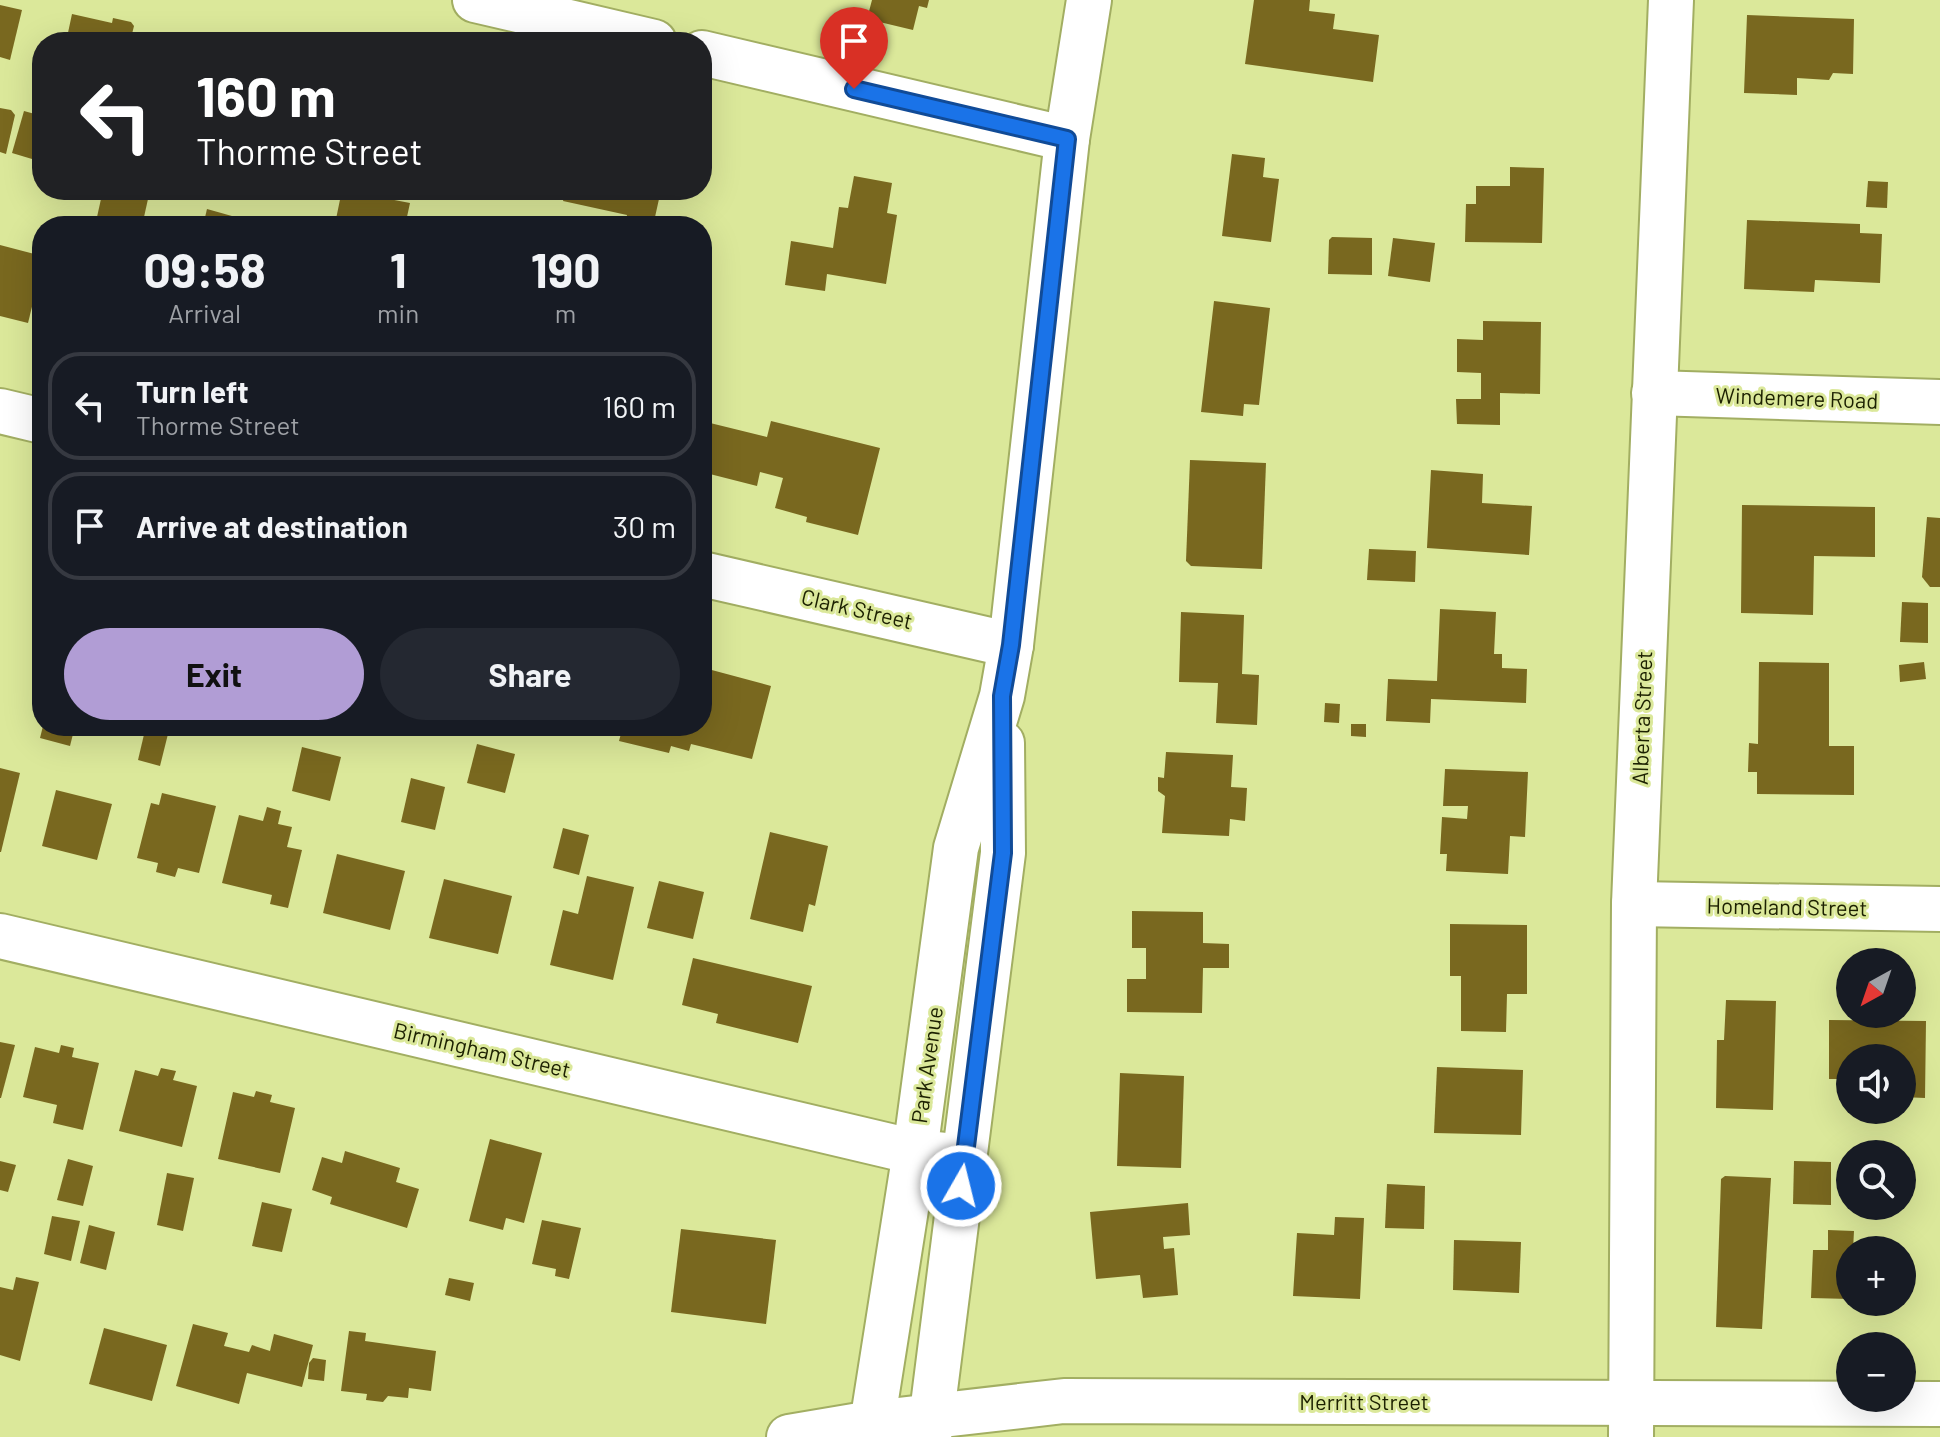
<!DOCTYPE html>
<html lang="en">
<head>
<meta charset="utf-8">
<style>
  body { margin:0; font-family:Barlow,sans-serif; background:#242831; color:#f1f3f6; height:100vh; display:flex; flex-direction:column; font-size:30px; white-space:nowrap }
  * { box-sizing:border-box; margin:0 }
  p { font-size:26px; color:#9ea1a6 }
  .icon { flex:none; width:44px; height:44px; fill:none; stroke:currentColor; stroke-width:2; stroke-linecap:round; stroke-linejoin:round }
  .map { position:relative; flex:1; overflow:hidden }
  .details { position:absolute; left:32px; top:216px; width:680px; height:520px; display:flex; flex-direction:column; background:#171b24; border-radius:32px; box-shadow:0 8px 32px #0002 }
  .details>* { flex:none }
  .banner { position:absolute; left:32px; top:32px; width:680px; height:168px; border-radius:32px; box-shadow:0 8px 32px #0002; background:#202124; color:#fff; overflow:hidden }
  .needle { width:52px; rotate:220deg }
  .tools { position:absolute; left:1836px; top:948px; display:grid; gap:16px }
  .tools a { display:grid; place-items:center; width:80px; height:80px; border-radius:50%; background:#171b24; box-shadow:0 8px 32px #0002; font-size:40px }
  .pin { position:absolute; display:grid; place-items:center; width:68px; height:68px; color:#fff; margin:-82px -34px; border-radius:50% 50% 50% 0; rotate:-45deg; box-shadow:0 0 8px #0007 }
  .pin .icon { rotate:45deg }
  .me { position:absolute; width:88px; margin:-44px; rotate:8deg; stroke-linejoin:round; filter:drop-shadow(0 0 6px #0008) }
  .turn { display:flex; align-items:center; gap:28px; height:168px; padding:0 32px; font-size:36px }
  .turn .icon { width:104px; height:104px; stroke-width:2.5 }
  .turn b { display:block; font-size:56px; line-height:68px }
  .eta { display:flex; justify-content:space-evenly; align-items:center; height:136px; text-align:center }
  .eta b { font-size:48px; font-weight:700; line-height:56px }
  .cta { display:flex; gap:16px; margin-top:auto; padding:16px 32px }
  .cta a { flex:1; height:92px; border-radius:48px; background:#b19dd5; color:#111; font-size:32px; font-weight:700; line-height:92px; text-align:center }
  .cta a+a { background:#242831; color:#f1f3f6 }
  ul { padding:0; list-style:none }
  li { display:flex; align-items:center; gap:24px; height:108px; margin:0 16px 12px; padding:0 16px; border:4px solid #363941; border-radius:32px }
  li div { flex:1 }
  li b { display:block; font-size:30px }
  li em { font-style:normal }
  .map>svg:first-child { display:block }
  .building { fill:#79681f }
  .lines { fill:none; stroke-linecap:round; stroke-linejoin:round }
  .minor-casing { stroke:#a2ae62; stroke-width:48 }
  .secondary-casing { stroke:#a2ae62; stroke-width:48 }
  .minor { stroke:#fff; stroke-width:44 }
  .secondary { stroke:#fff; stroke-width:44 }
  .route-casing { stroke:#114b97; stroke-width:20 }
  .route { stroke:#1a73e8; stroke-width:14 }
  .labels { text-anchor:middle; stroke-width:6; stroke-linejoin:round; paint-order:stroke }
  .street-label { font-size:22px; fill:#1c2001; stroke:#dbe89a }
</style>
</head>
<body>
<div class="map">
<svg width="1940" height="1437" viewBox="0 0 1940 1437">
  <rect width="100%" height="100%" fill="#dbe89a"/>
  <g class="building">
    <polygon points="872,0 929,0 927,8 919,6 913,30 867,19"/>
    <polygon points="1254,0 1310,0 1309,11 1335,14 1333,29 1379,35 1373,82 1245,64"/>
    <polygon points="0,5 22,10 10,60 0,57"/>
    <polygon points="72,14 112,23 113,18 131,22 134,26 130,42 66,42"/>
    <polygon points="1747,15 1854,19 1853,74 1833,73 1829,80 1797,78 1797,95 1744,93"/>
    <polygon points="0,108 11,110 15,115 6,154 0,152"/>
    <polygon points="24,111 42,116 42,162 12,153"/>
    <polygon points="1232,154 1265,158 1263,177 1279,179 1271,242 1222,236"/>
    <polygon points="1510,167 1544,168 1542,243 1465,242 1466,204 1476,204 1476,186 1510,186"/>
    <polygon points="854,176 892,183 887,213 897,215 886,284 827,274 825,291 785,285 791,241 833,248 839,207 848,208"/>
    <polygon points="1868,181 1888,182 1887,208 1866,207"/>
    <polygon points="103,190 148,199 142,226 95,226"/>
    <polygon points="342,190 410,203 405,226 358,226 359,224 336,219"/>
    <polygon points="566,190 661,190 653,226 625,226 627,215 563,201"/>
    <polygon points="207,209 239,218 237,226 203,226"/>
    <polygon points="1747,220 1860,224 1860,233 1882,234 1880,283 1815,280 1814,292 1744,289"/>
    <polygon points="1332,237 1372,238 1372,275 1328,274 1329,240"/>
    <polygon points="1393,238 1435,243 1430,282 1388,276"/>
    <polygon points="0,245 42,256 42,266 28,323 0,316"/>
    <polygon points="1214,301 1270,308 1259,405 1244,404 1243,416 1201,412"/>
    <polygon points="1483,321 1541,322 1540,394 1500,393 1500,425 1457,424 1456,399 1481,399 1481,373 1457,372 1457,339 1483,340"/>
    <polygon points="702,421 767,437 771,421 880,448 858,535 806,522 807,517 775,508 783,478 760,472 757,486 702,472"/>
    <polygon points="1190,460 1266,463 1262,569 1191,566 1186,561"/>
    <polygon points="1431,470 1483,474 1482,503 1532,506 1529,555 1427,548"/>
    <polygon points="1742,505 1875,507 1875,557 1814,556 1813,615 1741,613"/>
    <polygon points="1927,517 1940,518 1940,587 1930,587 1922,577"/>
    <polygon points="1369,549 1416,551 1415,582 1367,580"/>
    <polygon points="1902,602 1928,603 1928,643 1900,642"/>
    <polygon points="1440,609 1496,612 1494,654 1502,654 1502,668 1527,669 1526,703 1431,699 1430,723 1386,721 1388,679 1437,681"/>
    <polygon points="1181,612 1244,615 1242,674 1259,675 1257,725 1216,723 1218,683 1179,682"/>
    <polygon points="1759,662 1829,663 1829,746 1854,746 1854,795 1757,794 1757,772 1748,772 1749,743 1758,744"/>
    <polygon points="1924,662 1926,679 1900,682 1899,665"/>
    <polygon points="708,669 771,686 752,759 691,744 689,751 671,746 669,753 619,741 623,726 702,726 702,692"/>
    <polygon points="1325,703 1340,704 1339,723 1324,722"/>
    <polygon points="1351,724 1366,724 1366,737 1351,736"/>
    <polygon points="43,726 75,726 70,746 40,738"/>
    <polygon points="146,726 170,726 160,766 138,760"/>
    <polygon points="477,744 515,754 505,793 467,783"/>
    <polygon points="302,747 341,757 330,801 292,791"/>
    <polygon points="1166,752 1233,755 1231,787 1247,788 1245,821 1230,819 1229,836 1162,833 1165,796 1158,791 1158,777 1164,778"/>
    <polygon points="0,768 20,773 1,852 0,852"/>
    <polygon points="1445,769 1528,772 1525,837 1510,836 1508,874 1446,871 1447,854 1440,854 1442,817 1467,819 1468,806 1443,806"/>
    <polygon points="411,778 445,787 435,830 401,822"/>
    <polygon points="56,790 112,804 97,860 42,846"/>
    <polygon points="162,793 216,806 199,873 178,868 175,877 156,872 158,863 137,858 151,803 159,805"/>
    <polygon points="267,807 281,811 278,824 292,827 287,847 302,850 288,908 270,904 272,895 222,883 239,815 263,821"/>
    <polygon points="563,828 589,835 579,875 553,868"/>
    <polygon points="770,832 828,846 815,906 809,904 803,932 750,919"/>
    <polygon points="337,854 405,871 390,930 323,913"/>
    <polygon points="587,876 634,887 613,980 550,965 563,910 578,914"/>
    <polygon points="444,879 512,896 498,954 429,938"/>
    <polygon points="659,881 704,892 693,939 647,928"/>
    <polygon points="1132,911 1203,912 1203,943 1229,944 1229,968 1203,968 1202,1013 1127,1012 1127,979 1146,979 1146,948 1132,948"/>
    <polygon points="1450,924 1527,925 1527,994 1507,994 1506,1032 1461,1031 1461,976 1450,976"/>
    <polygon points="693,958 812,986 798,1043 716,1023 718,1014 682,1005"/>
    <polygon points="1726,1000 1776,1001 1773,1110 1716,1108 1717,1040 1724,1040"/>
    <polygon points="1829,1020 1926,1021 1925,1098 1902,1097 1902,1058 1850,1058 1850,1079 1829,1079"/>
    <polygon points="0,1042 15,1045 1,1098 0,1098"/>
    <polygon points="61,1045 74,1048 72,1057 99,1063 83,1130 53,1123 57,1105 23,1097 35,1047 59,1053"/>
    <polygon points="1437,1067 1523,1070 1521,1135 1434,1133"/>
    <polygon points="161,1068 176,1071 173,1080 197,1086 182,1147 119,1131 135,1070 158,1076"/>
    <polygon points="1120,1073 1184,1076 1181,1168 1117,1166"/>
    <polygon points="256,1091 272,1095 270,1102 295,1108 280,1173 218,1159 233,1092 254,1097"/>
    <polygon points="490,1139 542,1153 524,1223 506,1218 503,1230 469,1221"/>
    <polygon points="345,1151 400,1168 396,1182 419,1189 407,1228 330,1204 332,1197 312,1190 322,1157 342,1163"/>
    <polygon points="68,1159 93,1166 83,1206 57,1200"/>
    <polygon points="0,1161 16,1165 8,1192 0,1190"/>
    <polygon points="1794,1161 1831,1162 1831,1205 1793,1204"/>
    <polygon points="167,1173 194,1178 183,1231 157,1225"/>
    <polygon points="1725,1176 1771,1178 1762,1329 1716,1327 1721,1179"/>
    <polygon points="1387,1184 1425,1186 1424,1229 1385,1228"/>
    <polygon points="262,1202 292,1209 282,1252 252,1246"/>
    <polygon points="1188,1203 1190,1235 1163,1237 1164,1249 1174,1248 1178,1295 1143,1298 1140,1275 1096,1279 1090,1212"/>
    <polygon points="52,1216 80,1221 71,1261 44,1254"/>
    <polygon points="1335,1217 1364,1218 1360,1299 1293,1296 1297,1233 1334,1235"/>
    <polygon points="542,1220 581,1228 569,1279 555,1276 556,1269 532,1264"/>
    <polygon points="89,1225 115,1232 106,1270 80,1263"/>
    <polygon points="681,1229 776,1240 766,1324 671,1312"/>
    <polygon points="1828,1230 1854,1231 1853,1250 1850,1250 1850,1299 1811,1298 1813,1250 1828,1250"/>
    <polygon points="1454,1240 1521,1242 1519,1293 1453,1290"/>
    <polygon points="16,1277 39,1282 20,1361 0,1355 0,1287 13,1290"/>
    <polygon points="449,1278 474,1283 470,1301 445,1295"/>
    <polygon points="193,1324 228,1333 224,1346 249,1352 252,1345 270,1351 274,1334 313,1345 302,1387 247,1373 239,1404 176,1386"/>
    <polygon points="104,1328 167,1345 152,1401 89,1384"/>
    <polygon points="349,1331 366,1333 365,1341 436,1351 431,1391 409,1388 408,1398 388,1396 383,1402 366,1400 367,1394 341,1391"/>
    <polygon points="313,1358 326,1360 324,1381 308,1379 309,1363"/>
  </g>
  <g class="lines">
    <defs>
      <g id="minor">
        <polyline points="475,0 654,42"/>
        <polyline points="702,53 1067,139"/>
        <polyline points="1654,393 1940,402"/>
        <polyline points="0,411 42,421"/>
        <polyline points="702,574 1011,645"/>
        <polyline points="1634,904 1940,909"/>
        <polyline points="0,936 915,1152 965,1157"/>
        <polyline points="789,1437 872,1423 1064,1401 1940,1404"/>
        <polyline points="1631,1437 1634,904 1671,0"/>
      </g>
      <g id="secondary">
        <polyline points="870,1437 915,1152 956,848 1002,696 1011,645 1067,139 1089,0"/>
        <polyline points="929,1437 1003,853 1002,743"/>
      </g>
    </defs>
    <use href="#minor" class="minor-casing"/>
    <use href="#secondary" class="secondary-casing"/>
    <use href="#minor" class="minor"/>
    <use href="#secondary" class="secondary"/>
  </g>
  <g class="lines">
    <defs>
      <polyline id="route" points="854,89 1067,139 1011,645 1002,696 1003,853 961,1186"/>
    </defs>
    <use href="#route" class="route-casing"/>
    <use href="#route" class="route"/>
  </g>
  <g class="labels">
    <g class="street-label">
      <text transform="translate(1797 398) rotate(2)" y="8">Windemere Road</text>
      <text transform="translate(857 609) rotate(13)" y="8">Clark Street</text>
      <text transform="translate(1642 718) rotate(-88)" y="8">Alberta Street</text>
      <text transform="translate(1787 907) rotate(1)" y="8">Homeland Street</text>
      <text transform="translate(482 1050) rotate(13)" y="8">Birmingham Street</text>
      <text transform="translate(927 1065) rotate(-82)" y="8">Park Avenue</text>
      <text x="1364" y="1410">Merritt Street</text>
    </g>
  </g>
</svg>
<div class="tools">
<a><svg class="needle" viewBox="-14 -14 28 28"><path d="M0-13l5 13h-10z" fill="#e53935"/><path d="M0 13l5-13h-10z" fill="#9ea1a6"/></svg></a>
<a><svg class="icon" aria-label="sound" viewBox="0 0 24 24"><path d="M4 9h4l5-4v14l-5-4H4zM17 9q2 3 0 6"/></svg></a>
<a><svg class="icon" aria-label="search" viewBox="0 0 24 24"><circle cx="10" cy="10" r="6"/><path d="M15 15l6 6"/></svg></a>
<a>+</a>
<a>−</a>
</div>
<div class="pin" style="left:854px;top:89px;background:#d93025"><svg class="icon" aria-label="arrive" viewBox="0 0 24 24"><path d="M6 21V4h12l-3 4 3 4H6"/></svg></div>
<svg class="me" style="left:961px;top:1186px" viewBox="-20 -20 40 40"><circle r="17" fill="#1a73e8" stroke="#fff" stroke-width="3"/><path d="M0-11L8 9 0 5-8 9z" fill="#fff"/></svg>
<div class="banner">
<div class="turn"><svg class="icon" aria-label="left" viewBox="0 0 24 24"><path d="M17 20v-9H6M10 6l-5 5 5 5"/></svg><div><b>160 m</b>Thorme Street</div></div>
</div>
<section class="details">
<div class="eta">
<div><b>09:58</b><p>Arrival</p></div>
<div><b>1</b><p>min</p></div>
<div><b>190</b><p>m</p></div>
</div>
<ul>
<li><svg class="icon" aria-label="left" viewBox="0 0 24 24"><path d="M17 20v-9H6M10 6l-5 5 5 5"/></svg><div><b>Turn left</b><p>Thorme Street</p></div><em>160 m</em></li>
<li><svg class="icon" aria-label="arrive" viewBox="0 0 24 24"><path d="M6 21V4h12l-3 4 3 4H6"/></svg><div><b>Arrive at destination</b></div><em>30 m</em></li>
</ul>
<div class="cta"><a>Exit</a><a>Share</a></div>
</section>
</div>
</body>
</html>
